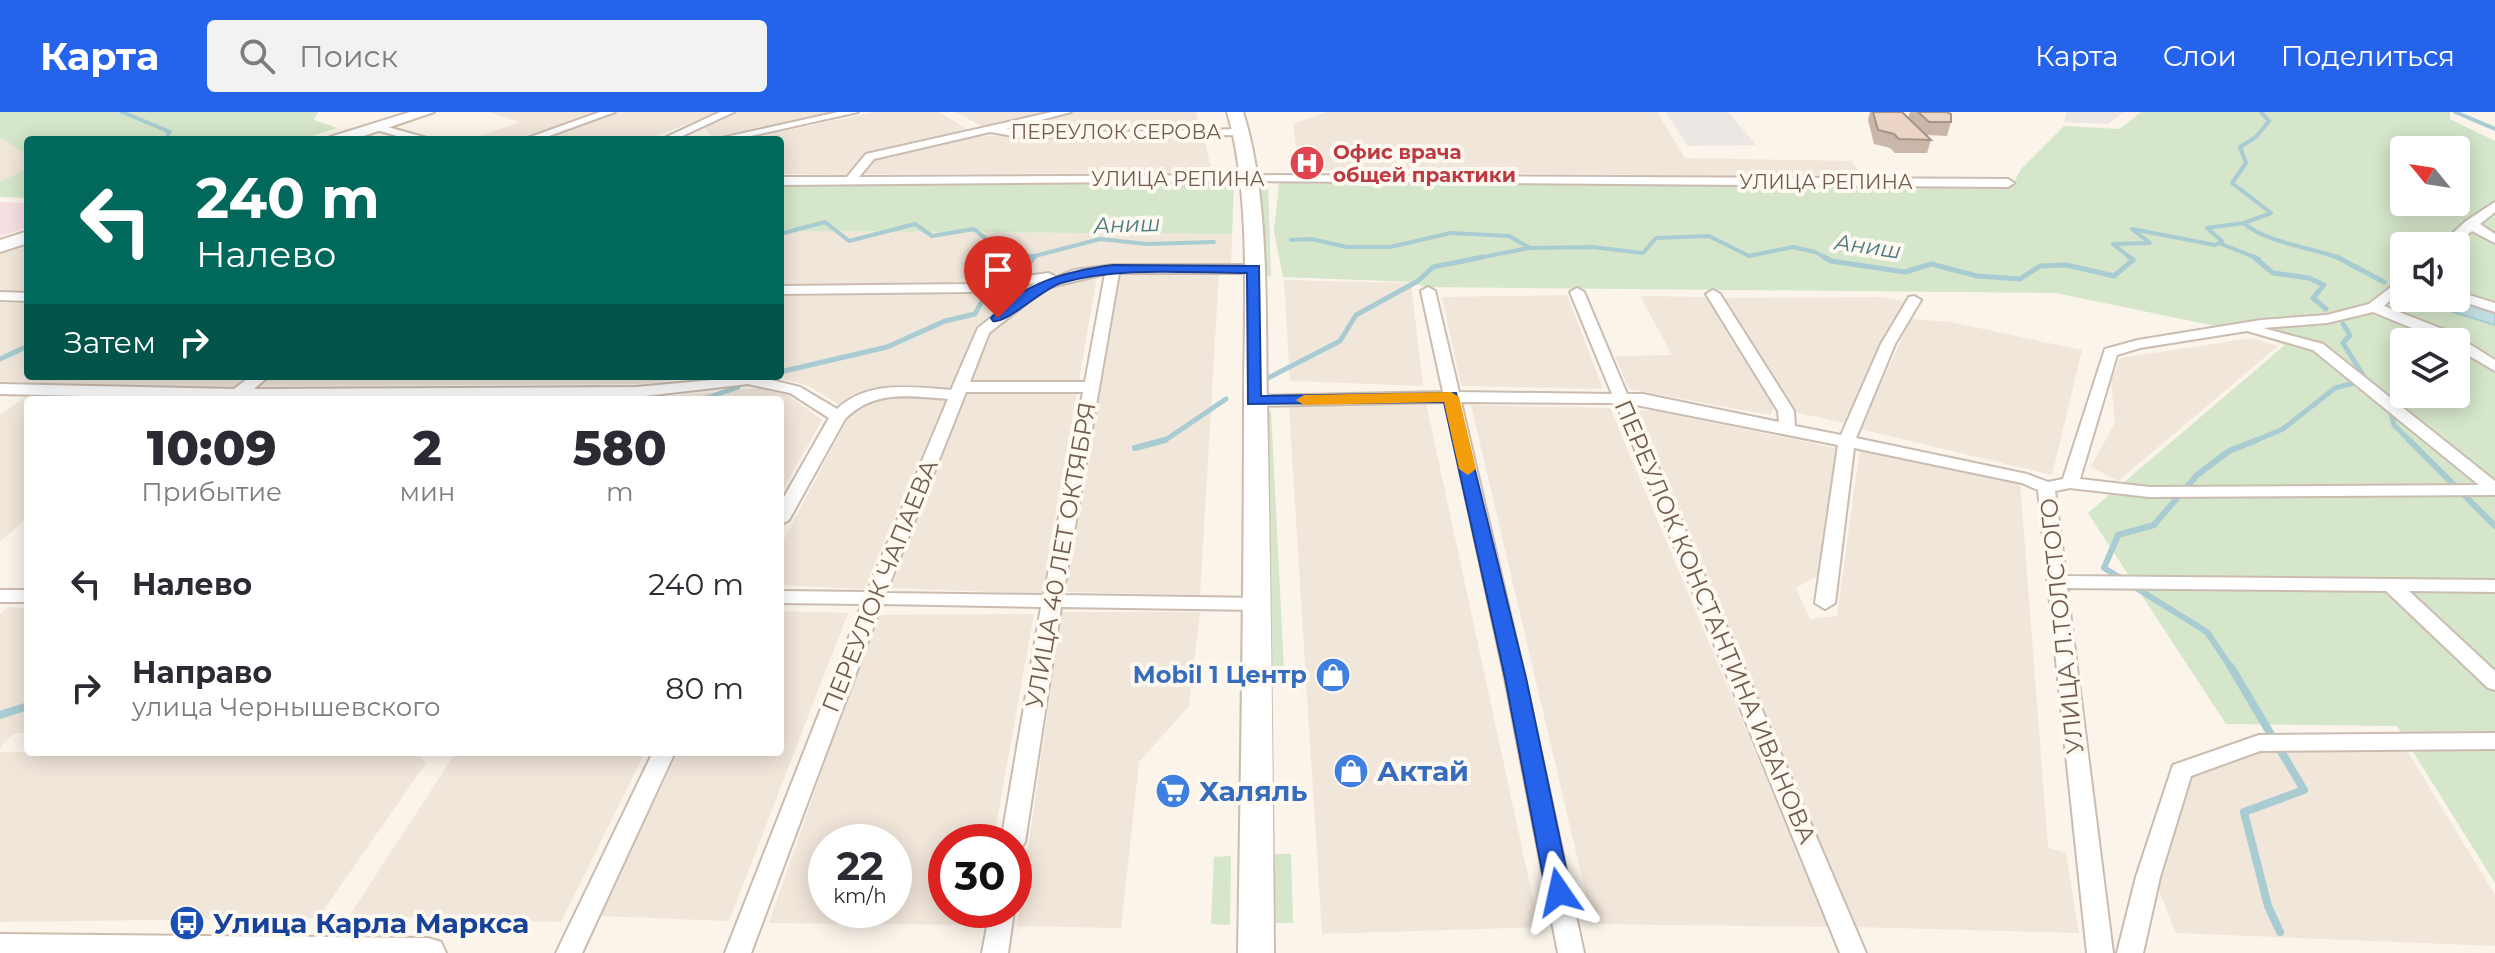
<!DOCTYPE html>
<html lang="ru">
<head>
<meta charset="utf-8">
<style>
  body { margin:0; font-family:Montserrat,sans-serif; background:#f2f2f3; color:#2b2b33; height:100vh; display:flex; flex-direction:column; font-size:30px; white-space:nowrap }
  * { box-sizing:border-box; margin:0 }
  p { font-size:26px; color:#7c7c81 }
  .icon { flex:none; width:44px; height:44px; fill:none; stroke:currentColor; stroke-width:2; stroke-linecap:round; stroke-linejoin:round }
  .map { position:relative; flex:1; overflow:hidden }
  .details { position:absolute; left:24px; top:284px; width:760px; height:360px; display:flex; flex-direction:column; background:#fff; border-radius:8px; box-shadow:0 4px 20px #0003 }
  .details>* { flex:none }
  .banner { position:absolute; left:24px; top:24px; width:760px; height:244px; border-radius:8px; box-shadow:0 4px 20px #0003; background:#00695c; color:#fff; overflow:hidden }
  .needle { width:52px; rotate:300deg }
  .tools { position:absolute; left:2390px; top:24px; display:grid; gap:16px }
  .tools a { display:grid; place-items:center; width:80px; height:80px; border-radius:8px; background:#fff; box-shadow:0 4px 20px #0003; font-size:40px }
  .speed { position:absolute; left:808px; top:712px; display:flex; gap:16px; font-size:40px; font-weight:700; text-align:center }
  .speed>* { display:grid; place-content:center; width:104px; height:104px; border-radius:50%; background:#fff; box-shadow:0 4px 20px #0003; line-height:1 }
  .speed small { font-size:20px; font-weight:400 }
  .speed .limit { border:12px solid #d22; background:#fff; color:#111 }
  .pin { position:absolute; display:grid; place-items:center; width:68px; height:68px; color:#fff; margin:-82px -34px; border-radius:50% 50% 50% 0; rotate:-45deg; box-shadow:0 0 8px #0007 }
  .pin .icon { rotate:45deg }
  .me { position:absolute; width:88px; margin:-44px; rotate:349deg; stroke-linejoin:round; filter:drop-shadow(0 0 6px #0008) }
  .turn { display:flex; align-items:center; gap:28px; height:168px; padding:0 40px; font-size:36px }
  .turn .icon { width:104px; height:104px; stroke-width:2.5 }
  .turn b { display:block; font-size:56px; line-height:68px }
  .then { display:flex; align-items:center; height:76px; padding:0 40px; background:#0003; gap:16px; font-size:30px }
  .eta { display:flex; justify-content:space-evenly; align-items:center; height:136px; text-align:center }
  .eta b { font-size:48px; font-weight:800; line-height:56px }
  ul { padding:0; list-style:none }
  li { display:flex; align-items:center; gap:24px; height:104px; padding:0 40px }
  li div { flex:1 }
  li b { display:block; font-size:30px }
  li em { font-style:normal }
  header { display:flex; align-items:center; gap:48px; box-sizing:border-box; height:112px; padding:0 40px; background:#2563eb; color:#fff }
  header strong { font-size:38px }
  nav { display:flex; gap:44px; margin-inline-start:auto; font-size:28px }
  .search { width:560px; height:72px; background:#f2f2f3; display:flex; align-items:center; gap:20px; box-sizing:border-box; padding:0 28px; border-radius:8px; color:#7c7c81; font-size:30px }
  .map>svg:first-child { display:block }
  .residential { fill:#f1e6da; fill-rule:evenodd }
  .industrial { fill:#ece7e3 }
  .medical { fill:#f7dfe2 }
  .green { fill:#d5e6ca; fill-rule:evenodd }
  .water { fill:#c1dde2; stroke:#a8ccd2; stroke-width:2 }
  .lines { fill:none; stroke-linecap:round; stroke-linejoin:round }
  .stream-far3 { stroke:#a8ccd2; stroke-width:4 }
  .stream-far2 { stroke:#a8ccd2; stroke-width:5 }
  .stream-far1 { stroke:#a8ccd2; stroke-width:6 }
  .stream { stroke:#a8ccd2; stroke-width:8 }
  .street-casing { stroke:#cbbcb1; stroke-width:4 }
  .secondary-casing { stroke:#cdbdaf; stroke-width:4 }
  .street { fill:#fff; fill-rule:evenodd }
  .secondary { fill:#fff; fill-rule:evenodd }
  .wall { fill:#cbb7a9 }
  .building { fill:#ecd5c5; stroke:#a5958a; stroke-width:2 }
  .route { fill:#2563eb; stroke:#184099; stroke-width:2 }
  .slow { fill:#f59e0b }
  .labels { text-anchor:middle; stroke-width:8; stroke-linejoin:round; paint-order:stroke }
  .far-street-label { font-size:20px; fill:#725c50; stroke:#fdf8f0 }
  .far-health-label { font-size:20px; font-weight:bold; fill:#be3a42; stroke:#fdf8f0; text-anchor:start }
  .far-water-label { font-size:22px; font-style:italic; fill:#4c7a82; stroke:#fdf8f0 }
  .street-label { font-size:24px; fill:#725c50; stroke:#fdf8f0 }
  .shop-label { font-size:24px; font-weight:bold; fill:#366cbe; stroke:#fdf8f0; text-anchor:end }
  .near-shop-label { font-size:28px; font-weight:bold; fill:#366cbe; stroke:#fdf8f0; text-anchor:start }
  .near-transit-label { font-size:28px; font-weight:bold; fill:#164399; stroke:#fdf8f0; text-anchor:start }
</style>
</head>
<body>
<header>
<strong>Карта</strong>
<div class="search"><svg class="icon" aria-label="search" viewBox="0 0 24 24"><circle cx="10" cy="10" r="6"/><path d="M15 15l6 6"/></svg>Поиск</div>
<nav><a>Карта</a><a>Слои</a><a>Поделиться</a></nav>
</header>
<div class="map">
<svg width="2495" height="841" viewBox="0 0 2495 841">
  <rect width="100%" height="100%" fill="#faf4ea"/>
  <g class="residential">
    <polygon points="489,0 600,0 517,28 467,28 520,10"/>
    <polygon points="619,0 721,0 643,28 537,28"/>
    <polygon points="734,0 832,0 713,25 701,12"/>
    <polygon points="875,0 939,0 970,19 863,43 846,63 780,62 780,28 740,28"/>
    <polygon points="955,0 1053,0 984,15"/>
    <polygon points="1073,0 1196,0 1200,18 1019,19 1022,12"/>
    <polygon points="1326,0 1657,0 1685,46 1851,49 1864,66 1299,58 1293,12"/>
    <polygon points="1204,23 1212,61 862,62 875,45 968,24"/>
    <polygon points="0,25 28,44 28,56 0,70"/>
    <polygon points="780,119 1232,122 1231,154 1116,154 967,173 780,174"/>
    <polygon points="28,134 28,181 0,180 0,142"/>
    <polygon points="1219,159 1200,483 1066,480 1120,160"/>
    <polygon points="1097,164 1042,482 891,476 988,221 1046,175 1081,165"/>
    <polygon points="1284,168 1411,171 1423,274 1290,269"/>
    <polygon points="1028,171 1032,174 1006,192 975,220 864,477 780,473 780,435 851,300 807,273 769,264 780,264 780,184 969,181"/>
    <polygon points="1567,183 1603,277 1461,274 1442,185"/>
    <polygon points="1640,184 1708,185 1775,293 1770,303 1629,277 1615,244 1672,243"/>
    <polygon points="1882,185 1907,190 1871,251 1844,311 1794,300 1721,186"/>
    <polygon points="0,191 28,191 28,264 250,264 236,275 0,274"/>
    <polygon points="1911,207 1950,210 2082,238 2052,363 1860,317"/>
    <polygon points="2252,226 2278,234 2118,369 2091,355 2115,311 2111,269 2120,246"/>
    <polygon points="271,264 715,264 638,272 258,274"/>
    <polygon points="760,276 786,282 822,308 780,383 780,288 626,288"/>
    <polygon points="28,283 171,287 28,288 28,406 0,429 0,303"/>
    <polygon points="1426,291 1539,815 1322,822 1289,295"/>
    <polygon points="1471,293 1610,296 1829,815 1593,812"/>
    <polygon points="1652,298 1836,336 1817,464 1796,476 1810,507 1837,504 1860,336 2020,370 2048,736 2066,741 2079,821 1857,815 1635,299"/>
    <polygon points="8,495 28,496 28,621 14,621 0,636 0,502"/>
    <polygon points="780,499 848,501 729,809 600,804 678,640 780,640"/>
    <polygon points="1062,500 1200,500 1189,594 1139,650 1121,816 1017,814"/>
    <path d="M1034,502L993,730H946V798H980L978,813L769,811L876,503ZM826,730H894V798H826Z"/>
    <polygon points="2406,637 2495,783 2495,834 2176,821 2156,771 2191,664 2265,638"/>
    <polygon points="0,640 417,641 426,651 318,806 0,810"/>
    <polygon points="456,640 645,640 561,810 350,803"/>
  </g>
  <g class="industrial">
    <polygon points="1666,0 1728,0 1756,33 1688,34"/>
    <polygon points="2067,0 2125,0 2108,12 2064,10"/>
  </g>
  <polygon class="medical" points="0,90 28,91 28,115 0,124"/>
  <g class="green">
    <polygon points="0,0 318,0 314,8 337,16 300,28 28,28 28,44 0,25"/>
    <path d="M2141,0H2450V7L2495,29V771L2397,614L2226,612L2088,401L2285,233L2254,222L2056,181L1424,175L1413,170L1283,165L1274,119L1279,71L2012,74L2021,57L2064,14L2120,17ZM2404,38H2456V90H2404ZM2404,134H2456V186H2404ZM2404,230H2456V282H2404Z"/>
    <polygon points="28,56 28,86 0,85 0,70"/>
    <polygon points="780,71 1234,71 1232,122 780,119"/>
    <polygon points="1264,72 1268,72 1271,165 1265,163 1258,76"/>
    <polygon points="1271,299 1284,559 1272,554 1262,302"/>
    <polygon points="1274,742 1291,742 1293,811 1274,811"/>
    <polygon points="1231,744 1230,813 1211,812 1214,745"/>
  </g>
  <polygon class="water" points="2408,186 2456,186 2495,199 2495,213"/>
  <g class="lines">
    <g class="stream-far3">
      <polyline points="122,0 170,20 165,28"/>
      <polyline points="2455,0 2495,17"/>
      <path d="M2244,111C2263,130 2314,136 2342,147"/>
      <polyline points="780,122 825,110 849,129 915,112 932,124 974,117 1007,144 1035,144 1100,127 1147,132 1214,130"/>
      <polyline points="1291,128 1311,127 1347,135 1390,135 1451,121 1509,124 1530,136 1592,135 1643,141 1656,126 1709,124 1749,144 1793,135 1815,140 1828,147"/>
      <polyline points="2219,131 2259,147"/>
      <polyline points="1033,147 1035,144"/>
      <polyline points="1473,147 1529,136"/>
      <polyline points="2132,147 2113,132 2150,131 2132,117 2215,133 2222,129 2207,116 2244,111 2271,101 2232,71 2246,51 2240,35 2256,25 2269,9 2261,0"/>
    </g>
    <g class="stream-far2">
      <polyline points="1824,145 1831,149 1905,160 1931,152 1977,164 2020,167 2040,154 2066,153 2114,164 2133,148 2129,145"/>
      <polyline points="2254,145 2273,161 2309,166 2324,173 2313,186 2326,197"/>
      <polyline points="2337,145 2384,170"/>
      <polyline points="0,247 28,234"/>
      <path d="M780,260L887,235L945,209L975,202C981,188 991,177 1003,166C1014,155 1022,163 1034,145"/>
      <polyline points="1266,267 1340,229 1356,203 1418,169 1433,155 1483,145"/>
      <polyline points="701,288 738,275"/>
      <polyline points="2390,296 2394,313 2411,330"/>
      <polyline points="1158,330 1167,327 1226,287"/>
      <polyline points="2252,330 2283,317 2335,276 2366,268 2343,231 2350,223 2343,212"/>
    </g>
    <g class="stream-far1">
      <polyline points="2409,328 2495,414"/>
      <polyline points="1135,336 1165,328"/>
      <polyline points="2124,468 2104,456 2118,423 2154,413 2197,363 2229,339 2257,328"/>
      <polyline points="2133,474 2207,520 2232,557"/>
    </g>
    <g class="stream">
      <polyline points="2231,555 2304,678 2244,700 2268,794 2280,820"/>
      <polyline points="0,603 28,594"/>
    </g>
    <defs>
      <g id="street">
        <polygon points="600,0 615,0 538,28 522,28"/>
        <polygon points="720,0 734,0 674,28 660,28"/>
        <polygon points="838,0 858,0 733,28 712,28"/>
        <polygon points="1052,0 1071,0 1006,17 1117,20 1241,17 1246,20 1241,23 1019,25 990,20 874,47 859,65 1248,63 2008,67 2014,71 2008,75 1248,69 780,73 780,65 847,65 866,42"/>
        <polygon points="377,12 427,26 428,28 411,28 373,17 373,13"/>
        <polygon points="2495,90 2495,100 2480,112 2495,122 2495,131 2472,119 2453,134 2439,134 2466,109"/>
        <path d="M1113,153H1254L1261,157L1254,161H1119L1063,483L1258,486L1268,492L1258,498L1061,495L1025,730L1021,736L1014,739V730H1001L1041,495L882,492L751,841H725L862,492L780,491V479L867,480L948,287C909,284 874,278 845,307L789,408L780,413V392L829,306L790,281L748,272L636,285L213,287L0,282V272L234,277L251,264H269L254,277L636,275L755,264L800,275L837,297C868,268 912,275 951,278L978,216L1035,171L969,180L780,182V174L969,172L1049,161L1056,165L1074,158ZM1105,162L1085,270H970L989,221L1046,176ZM966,280H1083L1044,483L886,481Z"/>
        <path d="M2404,165V176L2384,194L2450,220L2495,248V259L2456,236V230H2446L2373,200L2327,211L2263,216L2323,232L2495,369V383L2149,385L2070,376L2055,379L2066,464L2495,468V480L2409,479L2495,559V578L2488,576L2386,479L2067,476L2113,841H2087L2038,378L2022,371L1854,336L1835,491L1825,497L1815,491L1838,333L1631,292L1866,841H1840L1616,291L1461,290L1525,566L1584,841H1558L1505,566L1445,290L1254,294L1246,289L1254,284L1443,280L1421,179L1428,175L1435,179L1459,280L1612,282L1570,180L1577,176L1584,180L1627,282H1643L1779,310L1778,299L1706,182L1713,178L1720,182L1794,299L1795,314L1841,323L1881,232L1909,185L1914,184L1921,188L1895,232L1856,326L2027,362L2048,370L2063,367L2105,237L2138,228L2261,208L2327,203L2369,192ZM2247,219L2313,238L2479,373L2149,375L2080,367L2117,243L2140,236Z"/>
        <polygon points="2456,179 2495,191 2495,200 2451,186 2456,186"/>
        <polygon points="0,180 28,181 28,189 0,188"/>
        <rect x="0" y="478" width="28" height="12"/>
        <polygon points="2495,621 2495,637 2260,639 2191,664 2160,765 2143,841 2117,841 2136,765 2173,653 2259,623"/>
        <polygon points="653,640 675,640 582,841 556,841"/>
        <polygon points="990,798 1014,798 1008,841 982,841"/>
      </g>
      <g id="secondary">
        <polygon points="410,0 434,0 352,28 328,28 330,25"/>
        <path d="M1227,0H1243C1270,83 1265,201 1267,289C1271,473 1273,657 1274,841H1238C1241,657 1244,473 1244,290C1244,202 1252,83 1227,0Z"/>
        <polygon points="28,119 28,131 0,140 0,128"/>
        <polygon points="0,822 428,826 441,830 446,841 0,841"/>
      </g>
    </defs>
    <use href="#street" class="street-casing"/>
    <use href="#secondary" class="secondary-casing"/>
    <use href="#street" class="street"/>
    <use href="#secondary" class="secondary"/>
  </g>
  <polygon class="wall" points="1870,0 1902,0 1908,6 1910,0 1947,0 1951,10 1947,24 1927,23 1931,28 1927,41 1895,41 1890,36 1874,32 1868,8"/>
  <g class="building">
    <polygon points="1873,0 1902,0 1931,28 1899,27 1894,22 1878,18"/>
    <polygon points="1918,0 1947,0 1951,2 1951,10 1929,10"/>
  </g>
  <path class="route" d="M1113,153L1259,154L1261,284L1456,281L1526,566L1571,780L1568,787L1559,790L1550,787L1546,780L1505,566L1444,290L1248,292L1247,161C1186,161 1120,154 1061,171C1040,178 1007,212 993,209L991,206C1023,171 1066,159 1113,153Z"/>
  <polygon class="slow" points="1451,280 1459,285 1476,357 1468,363 1459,357 1444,290 1304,293 1296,288 1304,283"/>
  <defs>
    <symbol id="hospital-disc" viewBox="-11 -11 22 22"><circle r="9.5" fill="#e0444e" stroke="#fdf8f0"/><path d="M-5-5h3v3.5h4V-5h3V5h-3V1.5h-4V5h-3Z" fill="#fff"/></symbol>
    <symbol id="shop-disc" viewBox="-11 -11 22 22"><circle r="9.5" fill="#3f7fe0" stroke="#fdf8f0"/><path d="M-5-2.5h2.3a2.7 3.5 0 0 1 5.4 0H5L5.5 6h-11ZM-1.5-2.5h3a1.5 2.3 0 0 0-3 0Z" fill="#fff"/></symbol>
    <symbol id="supermarket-disc" viewBox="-11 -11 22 22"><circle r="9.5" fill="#3f7fe0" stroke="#fdf8f0"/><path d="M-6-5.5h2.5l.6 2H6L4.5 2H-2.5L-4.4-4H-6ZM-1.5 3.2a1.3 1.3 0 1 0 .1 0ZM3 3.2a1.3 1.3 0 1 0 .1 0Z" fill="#fff"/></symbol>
    <symbol id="bus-disc" viewBox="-11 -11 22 22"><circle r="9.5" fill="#1a4fb4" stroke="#fdf8f0"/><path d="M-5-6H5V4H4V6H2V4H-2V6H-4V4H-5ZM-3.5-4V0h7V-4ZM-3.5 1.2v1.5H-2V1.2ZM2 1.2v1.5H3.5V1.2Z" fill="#fff"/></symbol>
  </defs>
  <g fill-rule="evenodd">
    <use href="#hospital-disc" x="1287" y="31" width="40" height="40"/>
    <use href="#shop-disc" x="1313" y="543" width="40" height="40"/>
    <use href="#shop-disc" x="1331" y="639" width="40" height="40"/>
    <use href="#supermarket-disc" x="1153" y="659" width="40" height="40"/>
    <use href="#bus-disc" x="167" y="791" width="40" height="40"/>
  </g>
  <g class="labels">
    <g class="far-street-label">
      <text x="1116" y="27">ПЕРЕУЛОК СЕРОВА</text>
      <text x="1178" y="74">УЛИЦА РЕПИНА</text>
      <text x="1826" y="77">УЛИЦА РЕПИНА</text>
    </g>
    <g class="far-health-label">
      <text x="1333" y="47">Офис врача<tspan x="1333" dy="23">общей практики</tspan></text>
    </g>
    <g class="far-water-label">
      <text transform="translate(1127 112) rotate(-2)" y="8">Аниш</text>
      <text transform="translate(1868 134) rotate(8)" y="8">Аниш</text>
    </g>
    <g class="street-label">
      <text transform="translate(1061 443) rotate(-80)" y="8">УЛИЦА 40 ЛЕТ ОКТЯБРЯ</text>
      <text transform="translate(880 474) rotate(-68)" y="8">ПЕРЕУЛОК ЧАПАЕВА</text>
      <text transform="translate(1715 510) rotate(67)" y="8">ПЕРЕУЛОК КОНСТАНТИНА ИВАНОВА</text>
      <text transform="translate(2062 514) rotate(-96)" y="8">УЛИЦА Л.ТОЛСТОГО</text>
    </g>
    <g class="shop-label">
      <text x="1307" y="571">Mobil 1 Центр</text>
    </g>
    <g class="near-shop-label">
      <text x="1377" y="669">Актай</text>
      <text x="1199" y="689">Халяль</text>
    </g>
    <g class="near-transit-label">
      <text x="213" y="821">Улица Карла Маркса</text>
    </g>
  </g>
</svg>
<div class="tools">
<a><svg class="needle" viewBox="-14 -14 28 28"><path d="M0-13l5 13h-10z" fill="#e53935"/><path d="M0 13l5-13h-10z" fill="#7c7c81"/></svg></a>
<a><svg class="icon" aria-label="sound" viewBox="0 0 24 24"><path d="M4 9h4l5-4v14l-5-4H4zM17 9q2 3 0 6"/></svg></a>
<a><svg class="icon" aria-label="layers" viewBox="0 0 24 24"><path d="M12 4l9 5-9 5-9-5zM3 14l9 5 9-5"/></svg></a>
</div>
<div class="speed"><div>22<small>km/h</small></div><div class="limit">30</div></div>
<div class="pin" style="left:998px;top:206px;background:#d93025"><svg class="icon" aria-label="arrive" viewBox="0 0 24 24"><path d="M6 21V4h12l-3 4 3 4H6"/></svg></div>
<svg class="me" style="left:1559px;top:780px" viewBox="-20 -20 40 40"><path d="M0-17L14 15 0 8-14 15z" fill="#2563eb" stroke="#fff" stroke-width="4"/></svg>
<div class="banner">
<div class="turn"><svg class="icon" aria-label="left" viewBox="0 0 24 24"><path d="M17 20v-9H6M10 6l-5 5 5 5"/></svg><div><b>240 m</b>Налево</div></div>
<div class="then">Затем<svg class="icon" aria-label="right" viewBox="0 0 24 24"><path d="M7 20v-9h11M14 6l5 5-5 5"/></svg></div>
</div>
<section class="details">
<div class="eta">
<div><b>10:09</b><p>Прибытие</p></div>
<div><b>2</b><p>мин</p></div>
<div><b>580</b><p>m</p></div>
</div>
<ul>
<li><svg class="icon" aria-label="left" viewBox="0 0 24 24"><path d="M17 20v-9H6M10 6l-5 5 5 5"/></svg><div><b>Налево</b></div><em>240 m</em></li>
<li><svg class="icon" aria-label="right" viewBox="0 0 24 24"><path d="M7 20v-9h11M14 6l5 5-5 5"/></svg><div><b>Направо</b><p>улица Чернышевского</p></div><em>80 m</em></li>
</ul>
</section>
</div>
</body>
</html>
